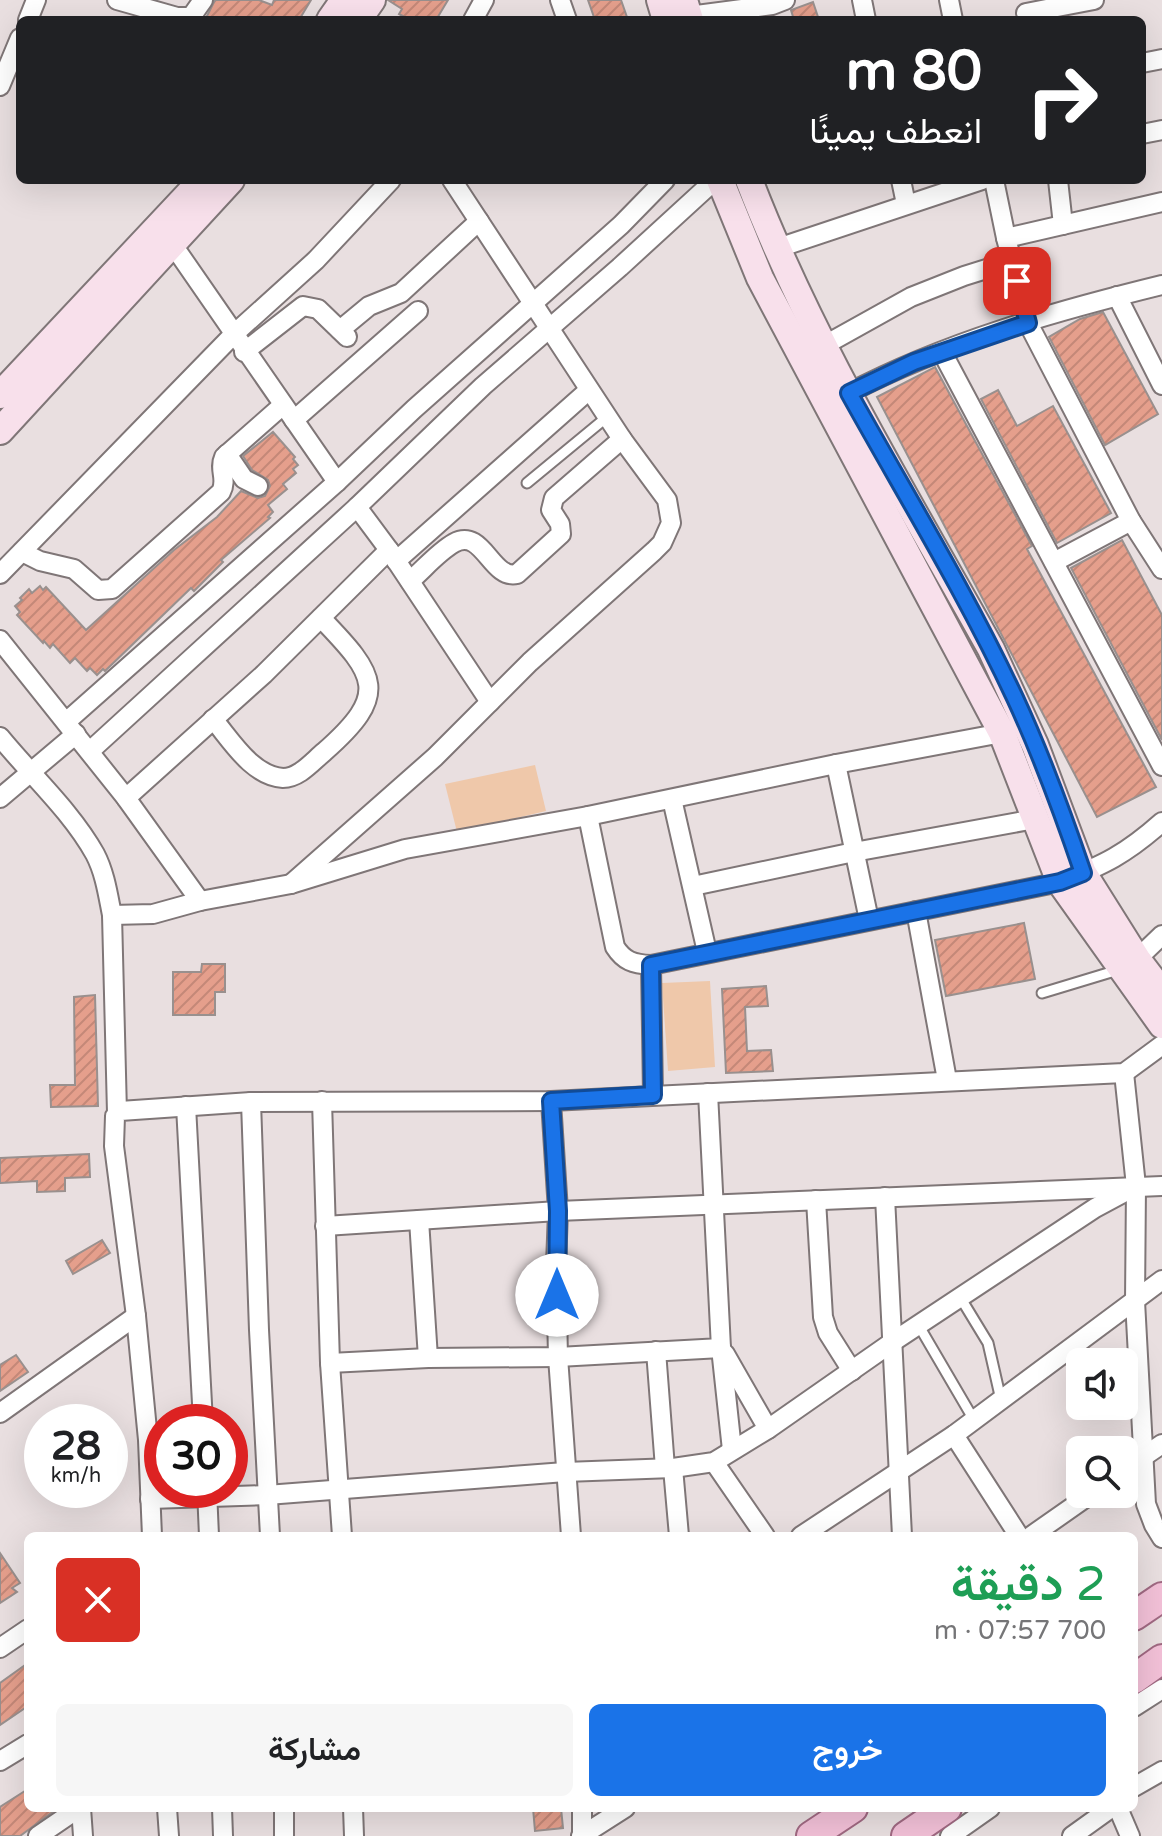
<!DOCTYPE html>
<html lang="ar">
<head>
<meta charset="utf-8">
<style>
  body { margin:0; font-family:"Varela Round",Vazirmatn,sans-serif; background:#f6f6f6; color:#202124; direction:rtl; height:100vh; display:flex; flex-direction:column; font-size:30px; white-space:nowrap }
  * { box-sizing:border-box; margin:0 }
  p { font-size:26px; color:#757577 }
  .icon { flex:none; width:44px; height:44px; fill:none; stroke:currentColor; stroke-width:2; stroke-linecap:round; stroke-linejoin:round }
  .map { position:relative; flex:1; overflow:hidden; direction:ltr }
  .side { position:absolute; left:24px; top:1532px; width:1114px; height:280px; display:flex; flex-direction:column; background:#fff; border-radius:12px; box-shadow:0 8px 32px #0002; direction:rtl }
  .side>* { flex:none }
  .banner { position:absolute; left:16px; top:16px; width:1130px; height:168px; border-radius:12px; box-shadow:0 8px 32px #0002; direction:rtl; background:#202124; color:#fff; overflow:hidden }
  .fabs { position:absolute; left:1066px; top:1348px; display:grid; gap:16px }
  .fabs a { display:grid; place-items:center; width:72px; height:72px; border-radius:12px; background:#fff; box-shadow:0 8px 32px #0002; font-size:40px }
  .speed { position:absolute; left:24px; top:1404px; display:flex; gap:16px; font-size:40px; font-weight:700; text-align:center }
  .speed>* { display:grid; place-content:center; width:104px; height:104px; border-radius:50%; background:#fff; box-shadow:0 8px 32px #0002; line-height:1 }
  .speed small { font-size:20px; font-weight:400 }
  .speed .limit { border:12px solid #d22; background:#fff; color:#111 }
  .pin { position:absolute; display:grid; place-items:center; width:68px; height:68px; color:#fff; margin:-34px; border-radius:16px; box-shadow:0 4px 12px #0006 }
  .me { position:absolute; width:88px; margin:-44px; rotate:0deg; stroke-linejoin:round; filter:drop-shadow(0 0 6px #0008) }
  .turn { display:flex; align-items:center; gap:28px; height:168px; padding:0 32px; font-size:36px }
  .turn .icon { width:104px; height:104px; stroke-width:2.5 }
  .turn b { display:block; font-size:56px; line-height:68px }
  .round { display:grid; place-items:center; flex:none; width:84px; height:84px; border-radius:12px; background:#f6f6f6 }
  .summary { display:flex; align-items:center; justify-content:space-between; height:136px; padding:0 32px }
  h1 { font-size:48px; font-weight:600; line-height:60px; color:#1e9e55 }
  .primary-button { display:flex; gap:16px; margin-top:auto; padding:16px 32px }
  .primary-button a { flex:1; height:92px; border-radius:12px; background:#1a73e8; color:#fff; font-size:32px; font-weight:600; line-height:92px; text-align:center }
  .primary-button a+a { background:#f6f6f6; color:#202124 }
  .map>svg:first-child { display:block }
  .pitch { fill:#efc8aa }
  .building { fill:url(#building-hatch); stroke:#99908e; stroke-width:2 }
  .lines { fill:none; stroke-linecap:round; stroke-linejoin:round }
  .service-casing { stroke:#7f7677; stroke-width:13 }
  .minor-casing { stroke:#7f7677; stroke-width:22 }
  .secondary-casing { stroke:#7f7677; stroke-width:30 }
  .primary-casing { stroke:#a06982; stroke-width:32 }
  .service { stroke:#fff; stroke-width:9 }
  .minor { stroke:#fff; stroke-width:18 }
  .secondary { stroke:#f8e0eb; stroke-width:26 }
  .primary { stroke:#f2c0d7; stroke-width:28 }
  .route-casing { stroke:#114b97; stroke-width:20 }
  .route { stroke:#1a73e8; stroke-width:14 }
</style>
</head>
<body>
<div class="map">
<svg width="1162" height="1836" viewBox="0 0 1162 1836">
  <defs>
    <pattern id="building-hatch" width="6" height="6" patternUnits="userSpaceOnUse" patternTransform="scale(2)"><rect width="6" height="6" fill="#e59f8c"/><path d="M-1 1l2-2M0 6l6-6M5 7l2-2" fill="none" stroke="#c48878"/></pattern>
  </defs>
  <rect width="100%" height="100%" fill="#e9dfe0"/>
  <g class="pitch">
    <polygon points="535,765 546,811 457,832 445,784"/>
    <polygon points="710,981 715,1067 668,1071 662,983"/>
  </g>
  <g class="building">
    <polygon points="215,0 259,0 272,5 274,0 311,0 299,20 205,20"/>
    <polygon points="388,0 448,0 436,20 410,20 399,14 402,9"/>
    <polygon points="588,0 621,0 628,20 595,20"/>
    <polygon points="813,2 819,20 794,20 791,10"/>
    <polygon points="1103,312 1158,414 1105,445 1049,337 1080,319"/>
    <polygon points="935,367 1032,546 1027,549 1156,787 1097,817 877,397"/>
    <polygon points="998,390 1017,426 1053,406 1111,513 1057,543 981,399"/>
    <polygon points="273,432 295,457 293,459 298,465 293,469 296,473 283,484 287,489 268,505 273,512 268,517 270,518 221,560 223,562 194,591 191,588 105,671 103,669 97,675 90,668 87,671 75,658 70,663 53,644 50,648 44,641 43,643 17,615 20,612 15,606 22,600 20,598 29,589 32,593 40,586 43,590 46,587 86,630 174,550 217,517 241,491 258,498 265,496 270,486 268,480 252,470 243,456"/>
    <polygon points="1122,540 1162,615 1162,740 1071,568"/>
    <polygon points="1024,923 1035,979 946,996 935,940"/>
    <polygon points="202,964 225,964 225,992 215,992 215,1015 173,1015 173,972 201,972"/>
    <polygon points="766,986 768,1006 745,1007 747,1051 771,1050 773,1071 726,1073 722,989"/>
    <polygon points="95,995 98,1106 51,1107 50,1085 75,1085 74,997"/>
    <polygon points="89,1154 90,1177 65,1178 65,1191 37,1192 37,1181 0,1183 0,1158"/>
    <polygon points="102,1240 110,1253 73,1274 66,1261"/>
    <polygon points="16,1355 28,1372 0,1391 0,1365"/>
    <polygon points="0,1553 20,1583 12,1588 17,1592 0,1603"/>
    <polygon points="28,1663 28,1706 0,1725 0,1683"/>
    <polygon points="28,1789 28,1808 58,1808 20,1836 0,1836 0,1807"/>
    <polygon points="533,1808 561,1808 563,1828 535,1831"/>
  </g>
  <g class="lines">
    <defs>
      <g id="service">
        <polyline points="527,483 607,417"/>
        <polyline points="1042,993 1118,970"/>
        <polyline points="960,1297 988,1343 1001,1400"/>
        <polyline points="919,1326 974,1420"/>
      </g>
      <g id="minor">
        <polyline points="117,0 177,17 191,17 203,0"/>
        <polyline points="560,0 567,20"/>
        <polyline points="862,0 866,20"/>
        <polyline points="949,0 953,20"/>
        <polyline points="1026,13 1094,0"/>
        <polyline points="689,16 772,5 785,0"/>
        <polyline points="28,20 36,0"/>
        <polyline points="473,20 484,0"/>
        <polyline points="1142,63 1162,59"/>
        <polyline points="0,86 20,38"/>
        <polyline points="1142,134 1162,130"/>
        <polyline points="901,180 906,204"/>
        <polyline points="994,180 1006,238 1028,323 1131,521 1162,569"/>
        <polyline points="1058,180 1063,225"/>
        <polyline points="1006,238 1162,202"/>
        <polyline points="173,245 337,482"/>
        <polyline points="775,249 982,180"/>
        <polyline points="1117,296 1162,385"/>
        <polyline points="340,330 369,306 401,293 479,221"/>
        <polyline points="823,346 911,297 964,276 1012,261"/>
        <polyline points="244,352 303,306 318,309 347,337"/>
        <polyline points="942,352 1162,766"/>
        <path d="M849,393C946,342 1056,311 1162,285"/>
        <polyline points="294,420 418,311"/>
        <polyline points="227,454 244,479 258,486"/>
        <polyline points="357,507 389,550 490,702"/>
        <path d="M22,552L40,561L74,569L98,590L112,589L221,492C228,479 218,470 224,457L283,405"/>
        <polyline points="396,561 589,390"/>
        <polyline points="1054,562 1131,521"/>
        <polyline points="0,574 233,335 316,260 391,180"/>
        <path d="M410,581C424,569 438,552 454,543C483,527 491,580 517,574L561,534L560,524L551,510L554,498L622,439"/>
        <polyline points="0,640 126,798 200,901"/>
        <path d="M213,719C231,740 252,776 283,778C299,778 312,762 324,752C390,694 377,676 321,618"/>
        <polyline points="66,722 337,482 414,409 621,225 665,180"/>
        <path d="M1002,733L836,764L588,816L615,947C624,961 633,964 651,965L1060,882C1104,865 1126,854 1162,822"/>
        <path d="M0,737C31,775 71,811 95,854C105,873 108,895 112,915L117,1113"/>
        <polyline points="90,751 357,507 483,386 620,267 715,180"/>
        <polyline points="836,764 869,920"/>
        <polyline points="0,798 76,734"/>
        <polyline points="126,798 264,674 389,550"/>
        <polyline points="672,799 707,952"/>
        <polyline points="291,884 435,757 530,662 654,551 662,543 671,523 667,500 622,439 452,180"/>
        <polyline points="693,886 854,852 1035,819"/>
        <polyline points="916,911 947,1080"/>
        <polyline points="112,915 153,914 200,901 291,884 405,849 588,816"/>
        <polyline points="1137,959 1162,935"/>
        <polyline points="651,965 653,1095"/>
        <polyline points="1124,1073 1136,1186 1135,1301 1146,1504 1154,1525 1162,1538"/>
        <polyline points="322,1101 330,1363 342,1536"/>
        <polyline points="551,1101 558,1211 556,1265 558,1357 571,1536"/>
        <polyline points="251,1102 259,1330 270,1536"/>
        <polyline points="186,1106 203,1422"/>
        <polyline points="885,1197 902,1536"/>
        <polyline points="816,1200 823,1317 828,1333 852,1371"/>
        <polyline points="419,1220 428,1358"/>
        <polyline points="325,1226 558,1211 1162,1186"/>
        <polyline points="721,1348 732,1450"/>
        <polyline points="656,1351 665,1468"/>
        <polyline points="725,1354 768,1429"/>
        <polyline points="330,1363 428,1358 558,1357 721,1348 708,1093"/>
        <polyline points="0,1413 136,1316"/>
        <polyline points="954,1435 1019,1536"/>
        <polyline points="714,1462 765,1536"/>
        <polyline points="673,1468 679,1536"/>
        <polyline points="1124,1470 1162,1444"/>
        <polyline points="207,1490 209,1536"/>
        <polyline points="150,1499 267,1495 565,1472 673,1468 714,1462 768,1429 894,1341 1095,1208 1136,1186"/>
        <polyline points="152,1536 148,1440 136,1316 114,1146 115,1116 120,1111 251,1102 551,1101 1124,1073 1162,1045"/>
        <polyline points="801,1536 954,1435 1162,1280"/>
        <polyline points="1031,1536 1091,1494"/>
        <polyline points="0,1648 28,1629"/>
        <polyline points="1134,1707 1162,1689"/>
        <polyline points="0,1761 28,1744"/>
        <polyline points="1134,1787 1162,1771"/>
        <polyline points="81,1808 83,1836"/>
        <polyline points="167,1808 169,1836"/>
        <polyline points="222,1808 223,1836"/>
        <polyline points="284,1808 284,1836"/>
        <polyline points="353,1808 354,1836"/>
        <polyline points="582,1808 582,1836"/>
        <polyline points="1118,1808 1130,1836"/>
        <polyline points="38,1836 79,1808"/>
        <polyline points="581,1836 625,1808"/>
        <polyline points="950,1836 990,1808"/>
        <polyline points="1072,1836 1111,1808"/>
      </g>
      <g id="secondary">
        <polyline points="660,0 666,20"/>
        <polyline points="684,0 690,20"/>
        <polyline points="330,20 344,0"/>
        <polyline points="358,20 372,0"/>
        <polyline points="720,180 760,278 1002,733 1060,882 1162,1025"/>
        <path d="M749,180C812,344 906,496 991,649L1035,745L1083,873L1137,959L1162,992"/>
        <polyline points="0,395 202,180"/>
        <polyline points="0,431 231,180"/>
      </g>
      <g id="primary">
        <polyline points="1134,1616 1162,1597"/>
        <polyline points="1134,1679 1162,1659"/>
        <polyline points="811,1836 853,1808"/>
        <polyline points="906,1836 947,1808"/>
      </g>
    </defs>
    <use href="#service" class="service-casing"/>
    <use href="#minor" class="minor-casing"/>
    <use href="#secondary" class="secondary-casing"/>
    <use href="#primary" class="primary-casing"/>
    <use href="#service" class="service"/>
    <use href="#minor" class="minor"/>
    <use href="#secondary" class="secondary"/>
    <use href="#primary" class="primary"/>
  </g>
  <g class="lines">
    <defs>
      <path id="route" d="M557,1295L558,1211L551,1101L653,1095L651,965L1060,882L1083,873C1063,814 1041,754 1015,698C966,593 905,494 849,393L914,362L1028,323L1017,281"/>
    </defs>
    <use href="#route" class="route-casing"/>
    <use href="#route" class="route"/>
  </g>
</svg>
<div class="fabs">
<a><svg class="icon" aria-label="sound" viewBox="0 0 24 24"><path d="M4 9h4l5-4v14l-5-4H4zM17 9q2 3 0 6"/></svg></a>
<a><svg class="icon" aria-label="search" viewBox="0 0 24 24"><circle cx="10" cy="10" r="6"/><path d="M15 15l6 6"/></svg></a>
</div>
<div class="speed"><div>28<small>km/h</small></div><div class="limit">30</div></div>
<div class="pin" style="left:1017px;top:281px;background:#d93025"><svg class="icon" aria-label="arrive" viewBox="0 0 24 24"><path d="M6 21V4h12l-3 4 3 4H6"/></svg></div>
<svg class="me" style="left:557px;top:1295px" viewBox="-20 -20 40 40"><circle r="19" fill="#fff"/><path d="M0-13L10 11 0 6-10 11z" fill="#1a73e8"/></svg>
<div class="banner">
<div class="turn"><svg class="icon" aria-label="right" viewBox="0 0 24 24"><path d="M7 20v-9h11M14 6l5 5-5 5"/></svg><div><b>80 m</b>انعطف يمينًا</div></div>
</div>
<section class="side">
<div class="summary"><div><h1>2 دقيقة</h1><p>700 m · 07:57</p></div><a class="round" style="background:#d93025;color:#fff"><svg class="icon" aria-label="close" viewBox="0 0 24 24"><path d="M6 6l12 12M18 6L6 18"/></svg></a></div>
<div class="primary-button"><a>خروج</a><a>مشاركة</a></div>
</section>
</div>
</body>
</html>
